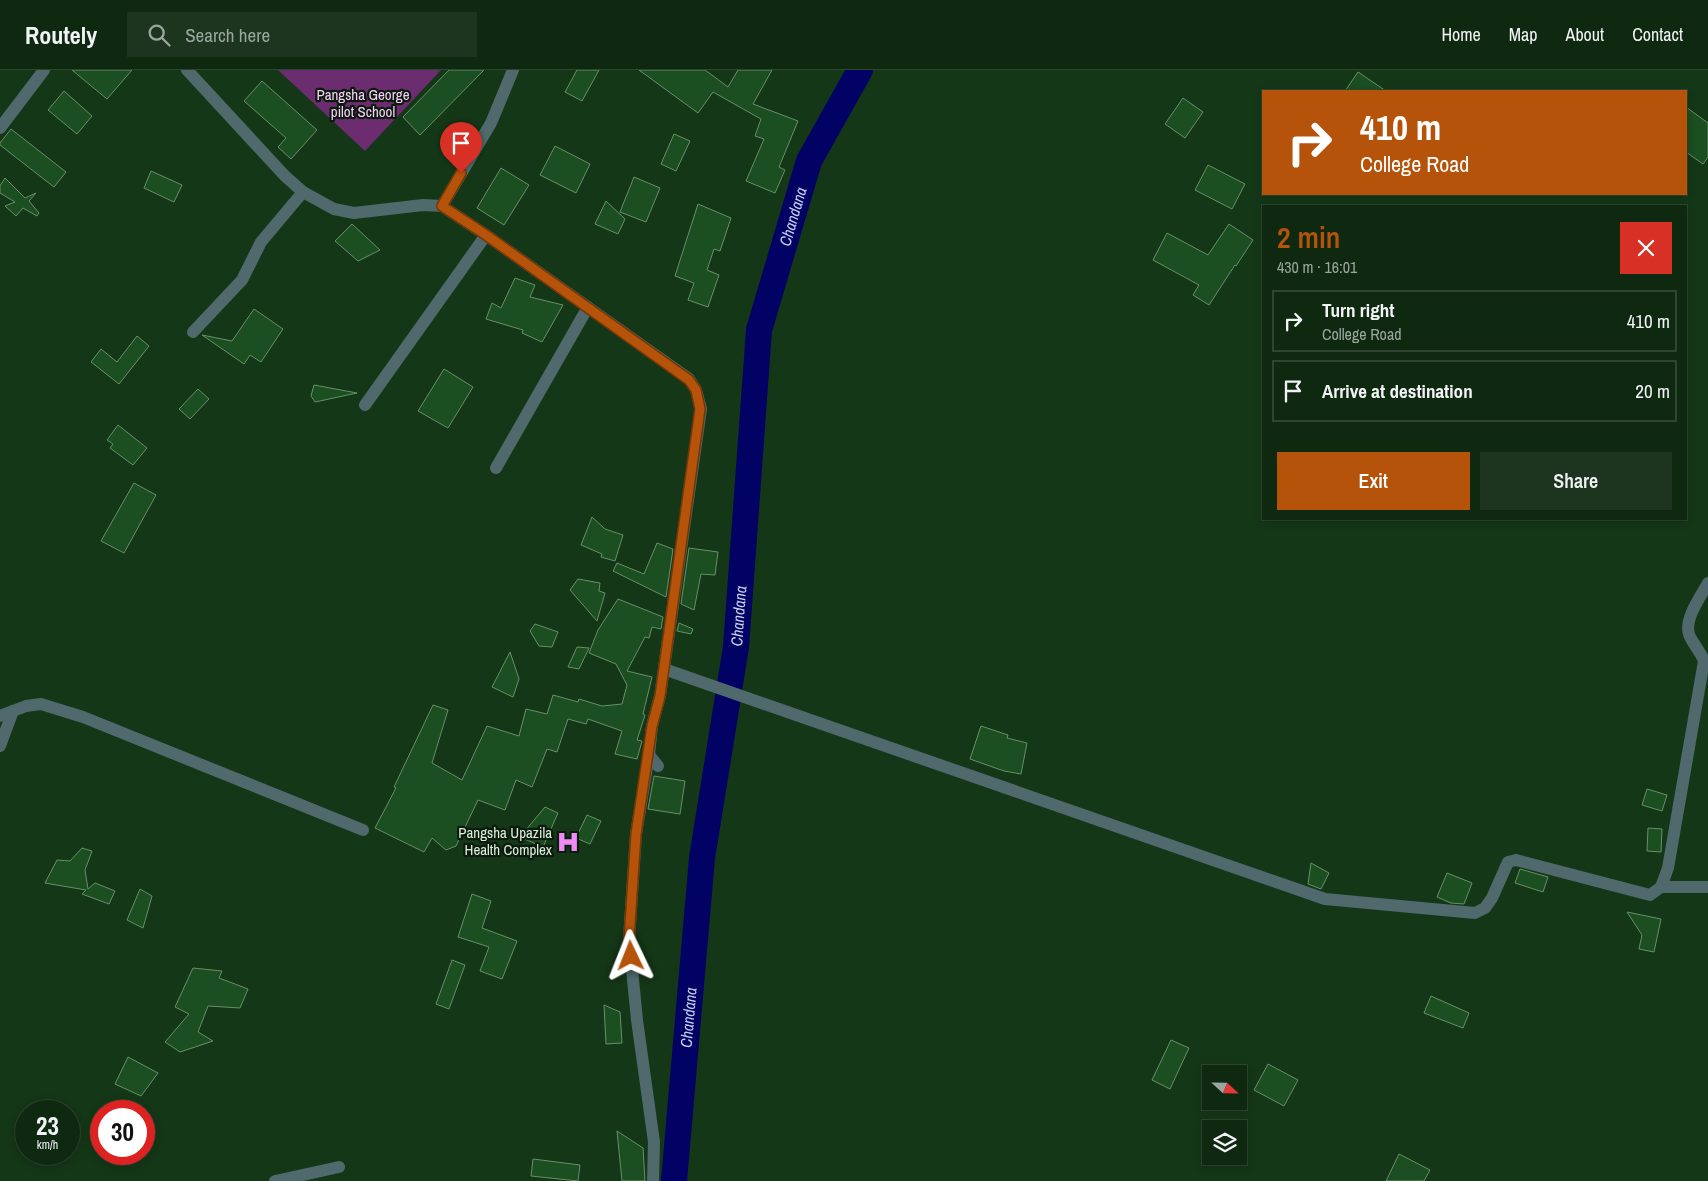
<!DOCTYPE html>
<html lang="en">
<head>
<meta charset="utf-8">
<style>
  body { margin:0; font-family:"Archivo Narrow",sans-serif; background:#1d351f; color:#f1f3f6; height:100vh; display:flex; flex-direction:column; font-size:19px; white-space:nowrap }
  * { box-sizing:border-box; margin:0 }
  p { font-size:16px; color:#9ba69f }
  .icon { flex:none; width:28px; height:28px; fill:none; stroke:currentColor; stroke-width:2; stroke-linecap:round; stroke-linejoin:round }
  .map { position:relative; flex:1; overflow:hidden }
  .sheet { position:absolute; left:1262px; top:135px; width:425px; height:315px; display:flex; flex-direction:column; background:#0f2911; border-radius:0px; box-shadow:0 2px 8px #0003,0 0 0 1px #2f4531 }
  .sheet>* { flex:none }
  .hud { position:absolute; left:1262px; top:20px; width:425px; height:105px; border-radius:0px; box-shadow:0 2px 8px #0003,0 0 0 1px #2f4531; background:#b45309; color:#fff; overflow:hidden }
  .needle { width:32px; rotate:112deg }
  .fabs { position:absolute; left:1202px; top:995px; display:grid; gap:10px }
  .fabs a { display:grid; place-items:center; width:45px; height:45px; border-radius:0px; background:#0f2911; box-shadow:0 2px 8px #0003,0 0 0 1px #2f4531; font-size:25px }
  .speed { position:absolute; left:15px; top:1030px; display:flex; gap:10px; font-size:25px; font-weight:700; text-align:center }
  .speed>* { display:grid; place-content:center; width:65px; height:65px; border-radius:50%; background:#0f2911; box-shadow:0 2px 8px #0003,0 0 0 1px #2f4531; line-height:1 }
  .speed small { font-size:12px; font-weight:400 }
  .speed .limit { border:8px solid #d22; background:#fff; color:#111 }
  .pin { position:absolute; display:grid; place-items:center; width:42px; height:42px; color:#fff; margin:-51px -21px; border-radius:50% 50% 50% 0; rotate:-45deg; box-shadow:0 0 5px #0007 }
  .pin .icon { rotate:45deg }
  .me { position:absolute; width:55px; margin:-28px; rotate:358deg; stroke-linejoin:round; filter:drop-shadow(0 0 4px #0008) }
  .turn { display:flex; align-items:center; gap:18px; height:105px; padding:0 15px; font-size:22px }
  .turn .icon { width:65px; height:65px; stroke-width:2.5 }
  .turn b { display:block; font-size:35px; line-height:42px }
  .round { display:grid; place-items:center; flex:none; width:52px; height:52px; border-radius:0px; background:#1d351f }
  .head { display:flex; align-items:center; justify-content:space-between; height:85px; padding:0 15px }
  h1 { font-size:30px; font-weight:600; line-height:38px; color:#b45309 }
  .cta { display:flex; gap:10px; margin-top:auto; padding:10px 15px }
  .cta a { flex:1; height:58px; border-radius:0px; background:#b45309; color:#fff; font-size:20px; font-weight:600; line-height:58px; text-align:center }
  .cta a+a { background:#1d351f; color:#f1f3f6 }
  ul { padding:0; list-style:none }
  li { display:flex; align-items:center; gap:15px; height:62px; margin:0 10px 8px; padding:0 5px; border:2px solid #2f4531; border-radius:0px }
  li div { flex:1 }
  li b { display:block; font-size:19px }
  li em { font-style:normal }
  header { display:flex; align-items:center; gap:30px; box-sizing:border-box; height:70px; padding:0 25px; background:#0f2911; border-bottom:1px solid #2f4531 }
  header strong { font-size:24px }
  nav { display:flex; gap:28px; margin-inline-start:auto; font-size:18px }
  .search { width:350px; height:45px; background:#1d351f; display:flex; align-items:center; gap:12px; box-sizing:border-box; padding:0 18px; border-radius:0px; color:#9ba69f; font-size:19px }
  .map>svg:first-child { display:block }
  .green { fill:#6c2c70 }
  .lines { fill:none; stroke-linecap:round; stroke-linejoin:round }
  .river { stroke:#020264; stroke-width:26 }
  .building { fill:#1b4e20; stroke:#698f6a }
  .street { stroke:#4f696c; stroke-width:12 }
  .route-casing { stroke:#753606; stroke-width:12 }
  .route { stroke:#b45309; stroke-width:9 }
  .labels { text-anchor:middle; stroke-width:4.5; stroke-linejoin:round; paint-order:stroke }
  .park-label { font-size:15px; fill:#f8cefa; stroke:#0c1b0d }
  .poi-label { font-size:15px; fill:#daeeda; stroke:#0c1b0d; text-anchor:end }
  .water-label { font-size:16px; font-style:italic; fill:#c5d1ea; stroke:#0c1b0d }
</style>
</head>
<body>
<header>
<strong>Routely</strong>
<div class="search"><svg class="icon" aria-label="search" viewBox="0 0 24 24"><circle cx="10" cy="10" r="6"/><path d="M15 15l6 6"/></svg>Search here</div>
<nav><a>Home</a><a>Map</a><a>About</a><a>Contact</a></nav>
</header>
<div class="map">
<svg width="1708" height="1111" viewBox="0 0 1708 1111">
  <rect width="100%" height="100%" fill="#143717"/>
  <polygon class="green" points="278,0 441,0 365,81"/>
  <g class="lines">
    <path class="river" id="s1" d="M674,1111L702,788L736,577L759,260L809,91L860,0"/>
  </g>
  <g class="building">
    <polygon points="72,0 132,0 107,29"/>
    <polygon points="449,0 484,0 420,65 403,47"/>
    <polygon points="577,0 599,0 582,31 565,22"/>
    <polygon points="639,0 705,0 728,17 738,0 772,0 753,34 798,51 779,97 785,100 775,123 746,111 764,69 755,66 761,49 713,22 698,43"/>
    <polygon points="1358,2 1386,21 1345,21"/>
    <polygon points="262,11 317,60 291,89 278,77 286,68 244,31"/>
    <polygon points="64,21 92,46 77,64 48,40"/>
    <polygon points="1183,28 1203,42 1185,68 1165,54"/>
    <polygon points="1686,37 1708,53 1708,87 1703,94 1686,82"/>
    <polygon points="11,59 66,102 54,117 0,75 0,73"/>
    <polygon points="674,64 690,71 676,101 661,94"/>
    <polygon points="555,76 590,94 576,123 540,105"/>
    <polygon points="1208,95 1245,114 1232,139 1195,120"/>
    <polygon points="501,98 529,115 504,155 477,138"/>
    <polygon points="151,101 182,115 174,132 144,118"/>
    <polygon points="634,107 660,118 646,152 620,142"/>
    <polygon points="5,108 25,128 36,123 29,131 39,143 37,146 23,138 16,146 5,136 15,132 0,123 0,116"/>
    <polygon points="606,131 625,149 618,164 595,154"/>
    <polygon points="698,134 731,148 720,181 714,179 707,200 719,205 708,237 688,230 694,213 675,206"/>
    <polygon points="352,154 380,180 358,191 335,171"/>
    <polygon points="1229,154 1253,170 1236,196 1235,195 1209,235 1193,225 1199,215 1153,190 1167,163 1208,185"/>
    <polygon points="515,208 535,215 530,227 563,235 542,272 522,263 523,260 486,249 492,233 501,238"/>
    <polygon points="254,239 283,259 261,292 250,285 244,294 202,265 232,271"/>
    <polygon points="137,266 149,276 119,314 91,292 101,279 117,292"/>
    <polygon points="444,299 473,317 448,358 418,341"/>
    <polygon points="314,315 357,323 315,332 311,326"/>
    <polygon points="198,319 209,329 190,349 179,339"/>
    <polygon points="118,355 147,378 133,395 110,378 113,374 107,370"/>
    <polygon points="134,413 156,425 124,483 101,471"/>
    <polygon points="592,447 605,459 623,465 615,491 601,487 602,484 581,475"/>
    <polygon points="657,473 673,479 666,527 613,501 617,493 644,504"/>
    <polygon points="689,478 718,482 715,505 701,504 694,540 681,534"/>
    <polygon points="578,509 600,513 599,521 605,523 597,551 570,520"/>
    <polygon points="618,529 663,547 661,559 652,557 649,568 645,567 627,601 652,607 643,644 645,645 637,670 642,671 637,689 615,684 622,661 588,649 586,654 568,649 557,682 547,679 532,717 516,710 505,740 478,730 456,776 446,780 432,768 424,782 375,758 396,718 394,717 433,635 448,640 432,693 462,710 487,656 519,666 526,639 547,644 553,625 578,632 579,629 602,636 622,634 627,615 616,594 589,583 598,560"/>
    <polygon points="679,553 693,559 691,564 677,561"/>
    <polygon points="535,554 558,562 552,577 539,576 530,561"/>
    <polygon points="577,577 589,578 579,599 568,597"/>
    <polygon points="510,582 519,609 513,627 492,617"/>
    <polygon points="981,656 1008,665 1007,668 1027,673 1021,704 1004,701 970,689"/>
    <polygon points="654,706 685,711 680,744 648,739"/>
    <polygon points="1647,719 1667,725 1662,741 1642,735"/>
    <polygon points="545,737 558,743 543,777 520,767"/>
    <polygon points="587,745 601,751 590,774 576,768"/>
    <polygon points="1648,758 1662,759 1661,782 1647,781"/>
    <polygon points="82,778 92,781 85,800 88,819 95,813 115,821 109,834 82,824 86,820 45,813 57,790 70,791"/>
    <polygon points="1311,793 1329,803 1321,819 1308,814"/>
    <polygon points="1520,799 1548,807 1543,822 1515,813"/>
    <polygon points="1447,803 1472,813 1464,834 1451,833 1437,827"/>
    <polygon points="140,819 152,826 143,858 127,850"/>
    <polygon points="472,824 491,831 482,858 517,871 502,909 480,901 489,877 458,867"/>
    <polygon points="1627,842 1661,849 1654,882 1639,879 1642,865"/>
    <polygon points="452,890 465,895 449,939 436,934"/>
    <polygon points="193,898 222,901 219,908 248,919 240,938 208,936 198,962 213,971 180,982 165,972 189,944 175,937"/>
    <polygon points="1431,926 1469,943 1463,958 1424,943"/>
    <polygon points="604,935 620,942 622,973 606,974"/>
    <polygon points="1171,970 1189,978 1170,1019 1152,1010"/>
    <polygon points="128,987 158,1003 141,1026 115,1014"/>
    <polygon points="1268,994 1298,1010 1284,1036 1254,1020"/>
    <polygon points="617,1061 643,1078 645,1111 622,1111"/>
    <polygon points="1399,1084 1430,1100 1424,1111 1386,1111"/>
    <polygon points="533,1089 580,1095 578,1111 531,1106"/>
  </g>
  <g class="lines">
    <g class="street">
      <polyline points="187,0 285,106 303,122 334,139 354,143 423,135 442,136 486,165 689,309 696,320 701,339 660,626 652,656 649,685 658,696"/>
      <polyline points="0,58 44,0"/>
      <polyline points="442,136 491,53 513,0"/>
      <polyline points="193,262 242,210 261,172 303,122"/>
      <polyline points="365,335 486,165"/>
      <polyline points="496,398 588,237"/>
      <path d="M664,599L1325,829L1475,843L1485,838L1492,828L1508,792L1516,790L1650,825L1661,817L1668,798L1704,591C1701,582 1690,570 1689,564C1684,549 1701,526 1708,513"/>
      <polyline points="0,646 26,636 41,634 83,647 363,760"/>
      <polyline points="0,676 13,641"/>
      <polyline points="649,685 636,764 629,869 637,950 654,1072 653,1111"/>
      <polyline points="1661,817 1708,817"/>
      <polyline points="275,1111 339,1097"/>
    </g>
  </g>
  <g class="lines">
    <defs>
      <polyline id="route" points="461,103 442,136 486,165 689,310 696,320 700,339 660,626 652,656 636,764 629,869 631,886"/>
    </defs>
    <use href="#route" class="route-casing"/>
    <use href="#route" class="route"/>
  </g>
  <defs>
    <symbol id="hospital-bare" viewBox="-9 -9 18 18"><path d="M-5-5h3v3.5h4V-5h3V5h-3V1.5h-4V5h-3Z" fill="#f08bf6" stroke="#0c1b0d" stroke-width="2.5" paint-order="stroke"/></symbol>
  </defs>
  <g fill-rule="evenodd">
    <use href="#hospital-bare" x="552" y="756" width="32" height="32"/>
  </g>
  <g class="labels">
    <g class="park-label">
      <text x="363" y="30">Pangsha George<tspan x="363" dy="17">pilot School</tspan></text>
    </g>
    <g class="poi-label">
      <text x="552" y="768">Pangsha Upazila<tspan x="552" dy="17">Health Complex</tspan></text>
    </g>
    <g class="water-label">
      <text dy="6" stroke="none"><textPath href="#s1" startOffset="974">Chandana</textPath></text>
      <text dy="6" stroke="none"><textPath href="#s1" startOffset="569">Chandana</textPath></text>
      <text dy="6" stroke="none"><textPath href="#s1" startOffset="164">Chandana</textPath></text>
    </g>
  </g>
</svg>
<div class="fabs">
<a><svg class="needle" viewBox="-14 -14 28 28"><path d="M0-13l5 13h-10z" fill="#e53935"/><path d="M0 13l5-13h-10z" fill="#9ba69f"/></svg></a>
<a><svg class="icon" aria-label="layers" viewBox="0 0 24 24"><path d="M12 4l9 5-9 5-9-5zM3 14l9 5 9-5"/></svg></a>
</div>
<div class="speed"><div>23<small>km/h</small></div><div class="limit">30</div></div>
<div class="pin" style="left:461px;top:103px;background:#d93025"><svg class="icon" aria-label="arrive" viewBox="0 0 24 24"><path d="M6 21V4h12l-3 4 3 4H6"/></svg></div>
<svg class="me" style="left:631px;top:886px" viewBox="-20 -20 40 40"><path d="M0-17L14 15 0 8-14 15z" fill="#b45309" stroke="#fff" stroke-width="4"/></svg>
<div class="hud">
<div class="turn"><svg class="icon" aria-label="right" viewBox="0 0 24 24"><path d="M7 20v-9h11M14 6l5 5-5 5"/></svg><div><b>410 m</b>College Road</div></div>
</div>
<section class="sheet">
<div class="head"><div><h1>2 min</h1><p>430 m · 16:01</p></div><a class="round" style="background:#d93025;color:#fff"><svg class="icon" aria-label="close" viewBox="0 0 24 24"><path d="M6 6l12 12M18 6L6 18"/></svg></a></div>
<ul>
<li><svg class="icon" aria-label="right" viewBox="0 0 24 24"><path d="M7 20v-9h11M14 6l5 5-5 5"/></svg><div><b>Turn right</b><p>College Road</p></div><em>410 m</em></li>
<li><svg class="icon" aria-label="arrive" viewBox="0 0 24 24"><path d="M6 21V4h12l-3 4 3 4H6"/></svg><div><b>Arrive at destination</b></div><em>20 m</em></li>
</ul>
<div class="cta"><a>Exit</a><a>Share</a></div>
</section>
</div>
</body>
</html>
